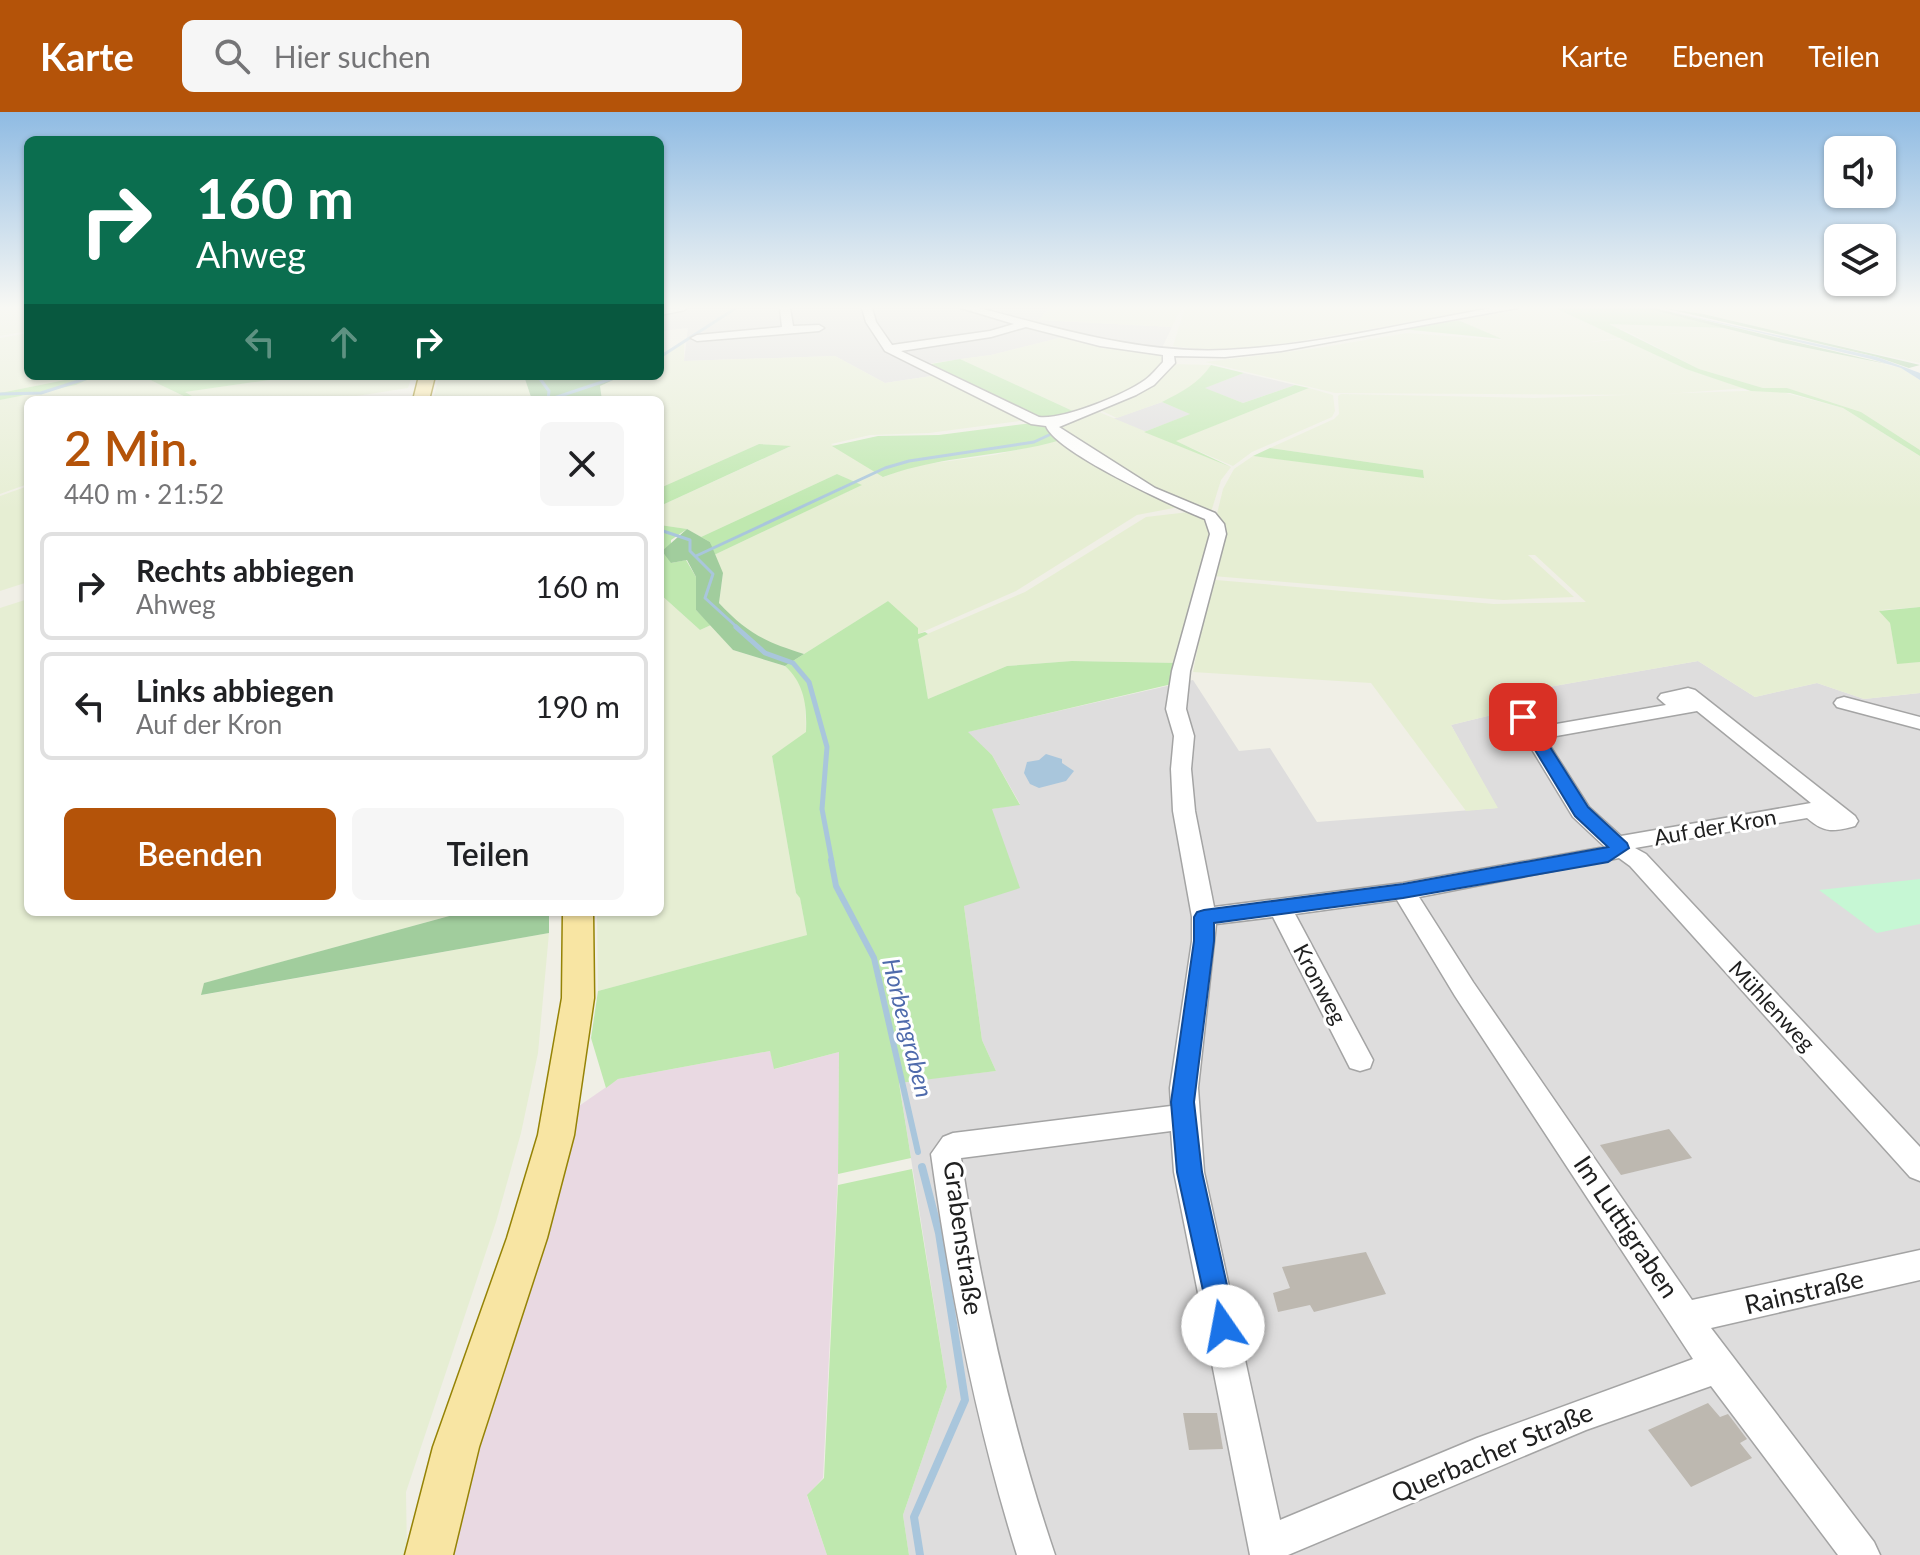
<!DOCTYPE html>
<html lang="de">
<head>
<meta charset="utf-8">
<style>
  body { margin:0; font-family:Lato,sans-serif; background:#f6f6f6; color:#202124; height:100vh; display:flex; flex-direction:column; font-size:30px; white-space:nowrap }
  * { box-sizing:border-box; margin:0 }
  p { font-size:26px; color:#757577 }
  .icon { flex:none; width:44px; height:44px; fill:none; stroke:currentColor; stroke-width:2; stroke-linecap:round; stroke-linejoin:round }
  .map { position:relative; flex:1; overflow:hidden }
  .drawer { position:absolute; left:24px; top:284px; width:640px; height:520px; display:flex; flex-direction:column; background:#fff; border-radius:12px; box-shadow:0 2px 6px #0004 }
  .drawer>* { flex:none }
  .guide { position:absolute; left:24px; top:24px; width:640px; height:244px; border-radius:12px; box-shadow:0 2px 6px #0004; background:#0b6e4f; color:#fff; overflow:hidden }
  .buttons { position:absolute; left:1824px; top:24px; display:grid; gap:16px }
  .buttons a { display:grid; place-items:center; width:72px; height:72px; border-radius:12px; background:#fff; box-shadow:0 2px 6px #0004; font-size:40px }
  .pin { position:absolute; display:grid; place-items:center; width:68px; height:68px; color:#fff; margin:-34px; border-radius:16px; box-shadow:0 4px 12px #0006 }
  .me { position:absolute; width:88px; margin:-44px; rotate:348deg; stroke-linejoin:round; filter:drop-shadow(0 0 6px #0008) }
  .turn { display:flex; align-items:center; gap:28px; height:168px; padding:0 40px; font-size:36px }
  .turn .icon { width:104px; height:104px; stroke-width:2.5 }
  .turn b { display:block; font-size:56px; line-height:68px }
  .lanes { display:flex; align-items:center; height:76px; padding:0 40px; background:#0003; justify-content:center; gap:40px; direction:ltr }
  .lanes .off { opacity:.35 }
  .round { display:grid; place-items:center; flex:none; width:84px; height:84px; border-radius:12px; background:#f6f6f6 }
  .headline { display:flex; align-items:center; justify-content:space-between; height:136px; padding:0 40px }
  h1 { font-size:48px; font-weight:600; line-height:60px; color:#b45309 }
  .primary-button { display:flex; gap:16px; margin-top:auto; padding:16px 40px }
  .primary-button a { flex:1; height:92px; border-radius:12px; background:#b45309; color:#fff; font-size:32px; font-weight:600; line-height:92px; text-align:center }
  .primary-button a+a { background:#f6f6f6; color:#202124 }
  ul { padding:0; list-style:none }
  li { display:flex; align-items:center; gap:24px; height:108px; margin:0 16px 12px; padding:0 24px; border:4px solid #e0e0e0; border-radius:12px }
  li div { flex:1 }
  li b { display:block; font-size:30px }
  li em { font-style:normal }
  header { display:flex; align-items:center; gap:48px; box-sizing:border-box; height:112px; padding:0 40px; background:#b45309; color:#fff }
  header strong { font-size:38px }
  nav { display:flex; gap:44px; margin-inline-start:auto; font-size:28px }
  .search { width:560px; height:72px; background:#f6f6f6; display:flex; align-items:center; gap:20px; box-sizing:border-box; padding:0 28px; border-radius:12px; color:#757577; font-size:30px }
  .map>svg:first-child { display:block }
  .residential { fill:#dedddd }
  .industrial { fill:#e9d9e2 }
  .farmland { fill:#e6eed3 }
  .grass { fill:#bfe8af }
  .forest { fill:#a1cd9d }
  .park { fill:#c6f7d4 }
  .water { fill:#a9c6dc }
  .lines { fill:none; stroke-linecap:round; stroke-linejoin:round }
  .stream-far3 { stroke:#a9c6dc; stroke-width:3 }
  .stream-far2 { stroke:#a9c6dc; stroke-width:5 }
  .stream-far1 { stroke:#a9c6dc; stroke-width:6 }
  .stream { stroke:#a9c6dc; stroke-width:8 }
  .building { fill:#bdb8b0 }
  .minor-casing { stroke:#a4a4a4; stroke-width:3 }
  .major-casing { stroke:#958306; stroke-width:3 }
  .minor { fill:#fff; fill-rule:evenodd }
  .major { fill:#f8e5a3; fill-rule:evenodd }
  .route { fill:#1a73e8; stroke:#114b97; stroke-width:2 }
  .labels { text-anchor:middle; stroke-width:6; stroke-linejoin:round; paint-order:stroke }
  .street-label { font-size:22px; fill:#202020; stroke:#fff }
  .water-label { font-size:24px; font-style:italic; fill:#4f6bac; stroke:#fff }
  .near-street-label { font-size:26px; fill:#202020; stroke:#fff }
</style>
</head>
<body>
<header>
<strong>Karte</strong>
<div class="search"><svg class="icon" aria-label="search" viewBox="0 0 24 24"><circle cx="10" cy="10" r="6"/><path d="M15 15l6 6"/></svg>Hier suchen</div>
<nav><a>Karte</a><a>Ebenen</a><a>Teilen</a></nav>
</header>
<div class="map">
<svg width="1920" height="1443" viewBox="0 0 1920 1443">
  <rect width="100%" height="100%" fill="#f0efe6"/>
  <g class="residential">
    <polygon points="670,196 1049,196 1040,208 1172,215 1159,242 1105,236 1063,225 991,243 926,252 938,263 885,271 835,244 684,249 688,216 660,219 660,198"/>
    <polygon points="1244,261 1295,273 1243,291 1204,276"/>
    <polygon points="1162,290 1191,302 1144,320 1113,307"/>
    <polygon points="1698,549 1755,585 1817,571 1864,587 1920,581 1920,1443 909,1443 903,1403 947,1275 899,970 996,959 982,928 964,794 992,697 1020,692 992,643 967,620 1193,568 1239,639 1270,636 1317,710 1497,696 1451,613 1504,600 1502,583"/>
  </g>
  <polygon class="industrial" points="770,939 775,957 839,940 838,1062 823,1366 807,1384 827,1443 439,1443 576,996 618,967"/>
  <g class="farmland">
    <polygon points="0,196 28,196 28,219 0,224"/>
    <polygon points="1049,196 1181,196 1172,215 1039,208"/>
    <polygon points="1185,196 1492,196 1270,234 1213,239 1173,234"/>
    <polygon points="1530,196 1555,196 1620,226 1581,231 1623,227 1686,257 1747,276 1653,283 1335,281 1205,250 1318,236 1407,221 1502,228 1458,208"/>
    <polygon points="1674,196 1920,196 1920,251 1771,219"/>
    <polygon points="1606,211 1725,216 1901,256 1920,268 1920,338 1861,300 1787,276 1763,276 1699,257 1628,220"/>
    <polygon points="28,221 28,264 64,264 66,268 0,281 0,226"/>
    <polygon points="1063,225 1105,236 1159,242 1163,246 1157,259 1136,277 1075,300 960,247 991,243"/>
    <polygon points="684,231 684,249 835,244 885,271 938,263 1027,308 929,321 870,323 831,332 884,365 912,354 994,343 1061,328 1179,395 1137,403 1016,479 918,522 888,489 804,542 765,530 739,512 719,491 723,462 714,443 861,373 837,362 701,425 687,417 660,413 660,394 789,335 759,332 660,376 660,288 602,288 600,274 622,264 660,264 660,246"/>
    <polygon points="1173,252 1211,253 1202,266 1187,277 1162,290 1117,306 1098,297 1144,279"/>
    <polygon points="96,264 142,264 192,288 28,288 28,372 0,382 0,288 76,273"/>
    <polygon points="297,264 412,264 408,276 331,288 199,288 183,280"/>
    <polygon points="439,264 524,264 532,288 433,288"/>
    <polygon points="1309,276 1333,283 1335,299 1332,305 1252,340 1233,354 1175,329"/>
    <polygon points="1774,278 1843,296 1920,344 1920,495 1881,498 1890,511 1897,551 1920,550 1920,581 1864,587 1817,571 1755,585 1698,549 1502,583 1504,600 1451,613 1498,696 1466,699 1371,571 1193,560 1210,471 1216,468 1494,492 1586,490 1535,443 1528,443 1574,485 1503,488 1213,464 1216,406 1223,377 1234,357 1253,344 1424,365 1423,358 1270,336 1334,307 1339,302 1338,284 1341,282 1534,286"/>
    <polygon points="1094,298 1231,355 1221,368 1211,400 1172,386 1057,317 1061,309"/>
    <polygon points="28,374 28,470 0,479 0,384"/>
    <polygon points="1189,400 1206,408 1211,421 1178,551 1072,549 1007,554 928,587 918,526 1025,480 1146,405"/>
    <polygon points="660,482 700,518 711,513 733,538 785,554 794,562 805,583 806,621 772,644 796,781 800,785 807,823 598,879 597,800 660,800"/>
    <polygon points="28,487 28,800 464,800 205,871 202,883 549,821 538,941 521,1021 496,1110 406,1380 407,1443 0,1443 0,496"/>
  </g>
  <g class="grass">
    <polygon points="1555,196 1645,196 1725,216 1609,212 1699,257 1763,276 1787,276 1861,300 1920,338 1920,344 1843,296 1790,281 1751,279 1686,257"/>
    <polygon points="1458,208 1502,227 1402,217"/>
    <polygon points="960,247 1075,300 1046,308 925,253"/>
    <path d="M1211,253L1244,261L1205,276L1243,291L1295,273L1309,276L1176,329L1231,355L1144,320L1190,302L1162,290C1181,280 1198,272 1211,253Z"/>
    <polygon points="64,264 96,264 76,273 0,288 0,281 65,268"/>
    <polygon points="142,264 297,264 185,280 199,288 192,288"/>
    <path d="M1032,311L1047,314L1061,328C1003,345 940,343 883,365L832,334L878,324L939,323Z"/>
    <polygon points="759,332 791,334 660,394 660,376"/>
    <polygon points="1270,336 1423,358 1424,366 1253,344"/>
    <polygon points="837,362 862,373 714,443 710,430 701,425"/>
    <polygon points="660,413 687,417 671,428 671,451 686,448 696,465 696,498 711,513 700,518 660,482"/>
    <path d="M888,489L918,516V522L925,520L928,522L918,527L928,587L1007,554L1072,549L1178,551L1172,572L968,620L992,643L1020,693L992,697L1020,776L964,794L982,928L996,959L899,971L911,1046L838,1062L839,940L774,957L770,939L618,967L606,976L591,926L598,879L807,823L800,786L796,781L772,644L806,620C807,595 805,572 785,554Z"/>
    <polygon points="1920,495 1920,550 1897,552 1890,511 1879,499"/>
    <polygon points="912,1057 947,1275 903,1403 909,1443 827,1443 807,1383 824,1366 838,1073"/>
  </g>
  <g class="forest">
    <polygon points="1645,196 1654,196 1892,253 1783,231"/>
    <polygon points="1663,196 1703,202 1920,253 1909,256 1877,245"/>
    <polygon points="524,264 622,264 600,274 602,288 532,288"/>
    <path d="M687,417L710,430L723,461L719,491C747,521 765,530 804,542L785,554L733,538L696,498V465L687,448L671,451L662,439Z"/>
    <polygon points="464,800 549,800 549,821 201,883 204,871"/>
  </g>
  <polygon class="park" points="1920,767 1920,812 1877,821 1819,778"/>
  <g class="water">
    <polygon points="1654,196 1877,245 1920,261 1920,268 1901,256 1871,247"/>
    <polygon points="1046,642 1062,647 1062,651 1074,659 1066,669 1039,676 1030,672 1024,661 1027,650 1039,648"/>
  </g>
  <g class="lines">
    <g class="stream-far3">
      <polyline points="660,245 736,196"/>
      <polyline points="538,264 549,279 548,288"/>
      <polyline points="0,282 41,281 94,264"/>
      <polyline points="548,288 620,264"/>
      <polyline points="660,418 690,428 690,439 713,462 705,486 739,517"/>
      <polyline points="696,444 885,356 909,349 1034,330 1049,323"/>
    </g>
    <polyline class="stream-far2" points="736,515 765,541 793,551 809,570 827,635 822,697 832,750"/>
    <polyline class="stream-far1" points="831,748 836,774 874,846 918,1040"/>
    <polyline class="stream" points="920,1443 914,1405 965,1288 939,1121 922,1055"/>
  </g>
  <g class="building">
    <polygon points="1669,1017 1692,1046 1621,1063 1600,1033"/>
    <polygon points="1366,1140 1386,1182 1314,1200 1310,1193 1278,1200 1273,1181 1290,1176 1282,1155"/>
    <polygon points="1708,1291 1720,1305 1728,1302 1747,1327 1740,1331 1752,1346 1691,1375 1648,1318"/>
    <polygon points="1183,1301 1217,1301 1223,1337 1189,1338"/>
  </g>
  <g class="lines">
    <defs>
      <g id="minor">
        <polygon points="686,196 685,198 660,203 660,197"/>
        <polygon points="780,196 790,196 793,214 819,213 824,216 819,219 697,229 691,226 697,223 782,215"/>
        <path d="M862,196H872L876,210L892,233L990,219L1014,212L961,196H979C1060,217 1142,242 1226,238C1314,234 1406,211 1492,196H1517L1281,239L1225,245L1174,244L1175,251L1154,273L1136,283L1059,315L1155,376L1215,401L1224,412L1226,422L1190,559L1186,597L1194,624L1191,657L1195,699L1214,795L1403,771L1605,735L1573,705L1502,588L1512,582L1519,584L1539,615L1666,593L1658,586L1661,582L1688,576L1695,578L1855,704L1858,709L1855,714C1833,720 1824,721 1807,706L1635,736L1646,742L1920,1035V1069L1910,1065L1630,754L1619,746L1419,785L1473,870L1692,1188L1920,1138V1168L1711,1216L1874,1430L1880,1443H1838L1711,1274L1586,1318L1288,1443H1250L1174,1060L1171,1019L961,1046C982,1181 1011,1313 1055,1443H1017C976,1312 950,1178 931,1042L943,1025L953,1021L1171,994L1170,976L1192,829V805L1173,699L1171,657L1174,624L1166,597L1172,559L1210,422L1205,407C1175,395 1055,340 1046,314L1031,312L885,239L866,210ZM1026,215L1100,234L1163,243V250C1157,256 1152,263 1145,268C1124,283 1063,308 1039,305L901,239L991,225ZM1697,599L1811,691L1621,724L1589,695L1545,626ZM1397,788L1455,884L1693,1247L1477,1326L1280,1408L1204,1060L1198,976L1216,812L1273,805L1350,956L1360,959L1370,956L1373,948L1295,802Z"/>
        <polygon points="1844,585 1920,605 1920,617 1837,595 1834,591 1837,587"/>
      </g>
      <g id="major">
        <polygon points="419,264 435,264 429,288 413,288"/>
        <polygon points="563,800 593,800 594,886 574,1023 547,1126 479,1335 453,1443 405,1443 433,1335 507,1126 538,1023 562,886"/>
      </g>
    </defs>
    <use href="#minor" class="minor-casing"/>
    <use href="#major" class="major-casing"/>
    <use href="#minor" class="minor"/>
    <use href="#major" class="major"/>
  </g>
  <linearGradient id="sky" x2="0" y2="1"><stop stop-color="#8fbbe3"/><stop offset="0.49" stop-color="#f8f8f4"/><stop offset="1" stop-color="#f8f8f4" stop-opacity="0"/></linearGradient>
  <rect width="1920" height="398" fill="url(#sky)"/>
  <polygon class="route" points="1523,600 1531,605 1588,695 1627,731 1629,736 1608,750 1403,786 1214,811 1214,829 1194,990 1202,1060 1236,1214 1232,1224 1223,1228 1213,1224 1177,1060 1171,990 1194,829 1194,805 1197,800 1204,798 1403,772 1608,735 1575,704 1515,605"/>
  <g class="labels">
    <g class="street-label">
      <text transform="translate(1715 715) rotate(-10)" y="8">Auf der Kron</text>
      <text transform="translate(1320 872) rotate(62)" y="8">Kronweg</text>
      <text transform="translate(1772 894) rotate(47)" y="8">Mühlenweg</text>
    </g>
    <g class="water-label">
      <text transform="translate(907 916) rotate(76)" y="8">Horbengraben</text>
    </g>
    <g class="near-street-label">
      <text transform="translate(1626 1115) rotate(56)" y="9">Im Luttigraben</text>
      <text transform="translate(963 1126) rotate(82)" y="9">Grabenstraße</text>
      <text transform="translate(1804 1180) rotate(-13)" y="9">Rainstraße</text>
      <text transform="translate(1492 1341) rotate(-23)" y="9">Querbacher Straße</text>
    </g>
  </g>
</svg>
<div class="buttons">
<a><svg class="icon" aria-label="sound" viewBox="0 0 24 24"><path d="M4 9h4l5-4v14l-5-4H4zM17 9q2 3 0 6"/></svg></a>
<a><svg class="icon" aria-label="layers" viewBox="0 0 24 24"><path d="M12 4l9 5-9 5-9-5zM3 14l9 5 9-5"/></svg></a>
</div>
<div class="pin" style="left:1523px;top:605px;background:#d93025"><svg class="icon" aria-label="arrive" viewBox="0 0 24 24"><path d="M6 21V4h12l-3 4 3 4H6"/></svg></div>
<svg class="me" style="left:1223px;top:1214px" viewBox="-20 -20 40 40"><circle r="19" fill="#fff"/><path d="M0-13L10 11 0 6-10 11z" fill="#1a73e8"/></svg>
<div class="guide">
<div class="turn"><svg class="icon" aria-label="right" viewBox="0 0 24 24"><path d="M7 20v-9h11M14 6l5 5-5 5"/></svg><div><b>160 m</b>Ahweg</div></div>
<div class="lanes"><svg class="icon off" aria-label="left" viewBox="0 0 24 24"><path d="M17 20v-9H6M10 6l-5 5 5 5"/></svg><svg class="icon off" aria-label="ahead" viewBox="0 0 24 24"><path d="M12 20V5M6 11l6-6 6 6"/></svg><svg class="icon" aria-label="right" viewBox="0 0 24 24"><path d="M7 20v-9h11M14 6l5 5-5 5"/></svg></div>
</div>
<section class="drawer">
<div class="headline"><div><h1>2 Min.</h1><p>440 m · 21:52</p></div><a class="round"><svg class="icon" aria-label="close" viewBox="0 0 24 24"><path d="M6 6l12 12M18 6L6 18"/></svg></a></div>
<ul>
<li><svg class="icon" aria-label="right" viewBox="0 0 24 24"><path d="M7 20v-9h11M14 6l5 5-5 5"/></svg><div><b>Rechts abbiegen</b><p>Ahweg</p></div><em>160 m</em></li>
<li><svg class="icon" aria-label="left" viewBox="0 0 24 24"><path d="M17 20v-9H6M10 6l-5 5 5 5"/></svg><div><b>Links abbiegen</b><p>Auf der Kron</p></div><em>190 m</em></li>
</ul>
<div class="primary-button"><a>Beenden</a><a>Teilen</a></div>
</section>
</div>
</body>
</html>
